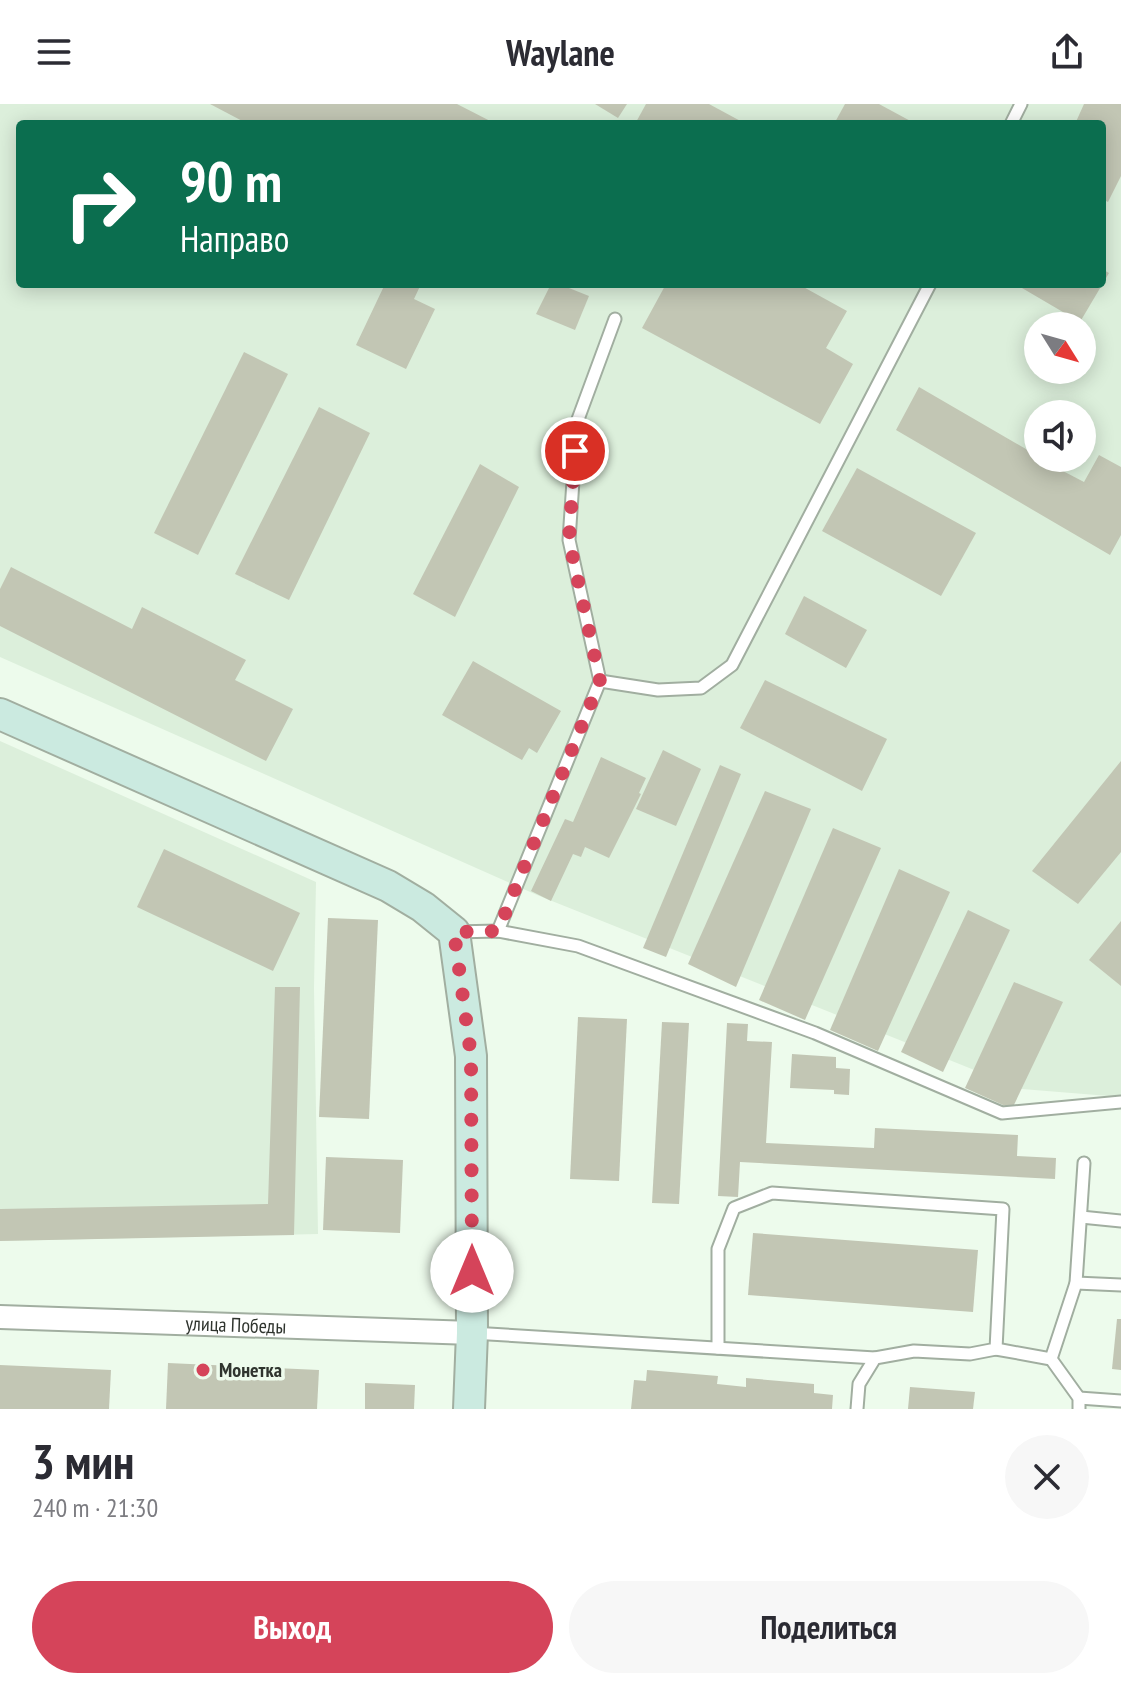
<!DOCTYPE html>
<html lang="ru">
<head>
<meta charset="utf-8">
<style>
  body { margin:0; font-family:"PT Sans Narrow",sans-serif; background:#f7f7f7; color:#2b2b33; height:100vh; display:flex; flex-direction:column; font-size:30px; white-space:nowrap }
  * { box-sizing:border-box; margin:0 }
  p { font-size:26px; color:#7c7c81 }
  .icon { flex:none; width:44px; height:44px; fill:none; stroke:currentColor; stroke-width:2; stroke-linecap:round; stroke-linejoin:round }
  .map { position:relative; height:1305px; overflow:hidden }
  .side { display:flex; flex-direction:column; background:#fff; flex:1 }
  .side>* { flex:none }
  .guide { position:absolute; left:16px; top:16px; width:1090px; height:168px; border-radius:8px; box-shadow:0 4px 20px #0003; background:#0b6e4f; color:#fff; overflow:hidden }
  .needle { width:52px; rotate:127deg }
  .buttons { position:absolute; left:1024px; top:208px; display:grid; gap:16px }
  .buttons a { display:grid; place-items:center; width:72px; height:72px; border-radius:50%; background:#fff; box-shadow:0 4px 20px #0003; font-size:40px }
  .pin { position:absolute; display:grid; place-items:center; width:68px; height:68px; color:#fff; margin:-34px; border:4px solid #fff; border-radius:50%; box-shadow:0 2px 8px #0007 }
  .me { position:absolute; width:88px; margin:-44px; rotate:0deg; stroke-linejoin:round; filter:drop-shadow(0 0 6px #0008) }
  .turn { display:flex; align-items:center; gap:28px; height:168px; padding:0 32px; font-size:36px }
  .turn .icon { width:104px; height:104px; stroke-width:2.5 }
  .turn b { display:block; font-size:56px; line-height:68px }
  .round { display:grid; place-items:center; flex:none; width:84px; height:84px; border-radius:42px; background:#f7f7f7 }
  .headline { display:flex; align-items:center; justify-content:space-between; height:136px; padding:0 32px }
  h1 { font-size:48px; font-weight:700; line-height:60px }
  .button { display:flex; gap:16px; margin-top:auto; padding:16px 32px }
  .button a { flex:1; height:92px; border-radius:48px; background:#d5445a; color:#fff; font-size:32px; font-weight:700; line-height:92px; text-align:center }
  .button a+a { background:#f7f7f7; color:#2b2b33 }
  header { display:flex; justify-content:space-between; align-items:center; height:104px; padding:0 32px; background:#fff; font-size:36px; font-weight:700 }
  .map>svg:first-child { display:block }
  .built { fill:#dcefdb; fill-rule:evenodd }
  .building { fill:#c2c6b4 }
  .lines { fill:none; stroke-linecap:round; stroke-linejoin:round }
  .lane-casing { stroke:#a1aea0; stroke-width:15 }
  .street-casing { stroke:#a1aea0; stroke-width:26 }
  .secondary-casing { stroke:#a1aea0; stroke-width:34 }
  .lane { stroke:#fff; stroke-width:11 }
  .street { stroke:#fff; stroke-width:22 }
  .secondary { stroke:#cbeae0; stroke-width:30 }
  .route { stroke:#d5445a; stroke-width:14; stroke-dasharray:0 25.2 }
  .poi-dot { fill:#d5445a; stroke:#edfbec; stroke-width:3 }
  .labels { text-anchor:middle; stroke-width:7; stroke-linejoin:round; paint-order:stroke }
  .street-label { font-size:20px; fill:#2f342e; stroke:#edfbec }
  .poi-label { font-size:20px; font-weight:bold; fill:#2f342e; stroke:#edfbec; text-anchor:start }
</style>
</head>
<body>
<header><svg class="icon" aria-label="menu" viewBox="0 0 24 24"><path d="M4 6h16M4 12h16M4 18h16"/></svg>Waylane<svg class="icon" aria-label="share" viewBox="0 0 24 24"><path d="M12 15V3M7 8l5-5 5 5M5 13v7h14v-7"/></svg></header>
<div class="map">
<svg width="1121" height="1305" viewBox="0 0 1121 1305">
  <rect width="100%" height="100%" fill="#edfbec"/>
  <g class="built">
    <path d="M0,0H1121V993L1022,985L537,791L0,553ZM20,20H1102V180H20ZM1038,222H1082V266H1038ZM1038,310H1082V354H1038Z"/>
    <polygon points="0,637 316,778 314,884 318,1130 0,1137"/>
  </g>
  <g class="building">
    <polygon points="210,0 457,0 496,20 248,20"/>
    <polygon points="595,0 627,0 618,14"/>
    <polygon points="646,0 709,0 746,20 635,20"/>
    <polygon points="845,0 879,0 916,20 834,20"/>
    <polygon points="1084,0 1121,0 1121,72 1108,98 1102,95 1102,20 1075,20"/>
    <polygon points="1102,165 1109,169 1080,218 1015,180 1102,180"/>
    <polygon points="385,180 421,180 414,195 435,205 406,265 356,241"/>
    <polygon points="551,180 559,180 589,192 575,226 536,210"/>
    <polygon points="666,180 798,180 847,207 826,244 853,260 820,320 642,224"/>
    <polygon points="244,248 288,270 198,451 154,429"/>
    <polygon points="919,283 1038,352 1038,354 1084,378 1099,351 1121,363 1121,431 1110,451 896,326"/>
    <polygon points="319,303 370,329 289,496 235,470"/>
    <polygon points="480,360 519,383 455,513 413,490"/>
    <polygon points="857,364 976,429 941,492 822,427"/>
    <polygon points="11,463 132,525 142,503 246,556 235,576 293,605 266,657 0,522 0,485"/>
    <polygon points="804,492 867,526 846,564 785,530"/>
    <polygon points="473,557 561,607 537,649 529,644 522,656 442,611"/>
    <polygon points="765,576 887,635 862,687 740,624"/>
    <polygon points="663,646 701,665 676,722 636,705"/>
    <polygon points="601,653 646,674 639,689 641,690 609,754 585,743 581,753 573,750 551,797 531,787 565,715 573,718"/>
    <polygon points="1121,657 1121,748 1078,800 1032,767"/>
    <polygon points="720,661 741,670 666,853 643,844"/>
    <polygon points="765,687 811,705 736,883 688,860"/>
    <polygon points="833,724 881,744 805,916 759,896"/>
    <polygon points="164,745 300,809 273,867 137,803"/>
    <polygon points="899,765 950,788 878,947 830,926"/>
    <polygon points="968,806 1010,826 943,968 901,948"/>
    <polygon points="328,814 378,816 369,1015 319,1013"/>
    <polygon points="1121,817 1121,882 1089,856"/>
    <polygon points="1014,878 1063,898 1012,1005 965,984"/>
    <polygon points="275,883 300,883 294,1131 0,1137 0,1105 268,1100"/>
    <polygon points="578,913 627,915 619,1077 570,1075"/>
    <polygon points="662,918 689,919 679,1100 652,1099"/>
    <polygon points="727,919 748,920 747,937 772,938 766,1039 874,1044 875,1024 1018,1031 1017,1052 1056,1054 1055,1075 740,1058 738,1093 718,1092"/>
    <polygon points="792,950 836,953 836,964 850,965 849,991 834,990 834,986 790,984"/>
    <polygon points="326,1053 403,1056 400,1129 323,1126"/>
    <polygon points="753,1129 978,1146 973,1208 748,1191"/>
    <polygon points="1117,1215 1121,1215 1121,1266 1112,1265"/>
    <polygon points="168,1259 319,1266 317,1305 166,1305"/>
    <polygon points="0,1261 111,1266 109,1305 0,1305"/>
    <polygon points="647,1266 718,1272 717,1280 746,1283 746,1274 814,1280 814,1289 833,1291 832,1305 631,1305 634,1276 646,1277"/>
    <polygon points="365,1279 415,1281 414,1305 365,1305"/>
    <polygon points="910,1283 975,1288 973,1305 908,1305"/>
  </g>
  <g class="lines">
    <defs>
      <g id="lane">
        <polyline points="1011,20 1021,0"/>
        <polyline points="600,577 658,586 701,584 732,561 930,180"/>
        <polyline points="498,827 600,577 569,436 577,318 615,215"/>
        <polyline points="454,828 498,827 578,842 815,929 1002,1009 1121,998"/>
        <polyline points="1081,1113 1121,1117"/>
        <polyline points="1076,1179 1121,1181"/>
        <polyline points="472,1229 875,1254"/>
        <polyline points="718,1244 718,1145 734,1104 772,1089 1003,1105 996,1245 970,1250 914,1247 875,1254 859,1280 857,1305"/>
        <polyline points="996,1245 1051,1255 1079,1294 1079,1305"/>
        <polyline points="1051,1255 1076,1179 1084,1059"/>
        <polyline points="1079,1294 1121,1297"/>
      </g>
      <g id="street">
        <path id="s1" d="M0,1213L472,1229"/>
      </g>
      <polyline id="secondary" points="0,610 388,782 423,803 454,828 471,952 472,1229 469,1305"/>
    </defs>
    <use href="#lane" class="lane-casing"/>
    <use href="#street" class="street-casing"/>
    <use href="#secondary" class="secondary-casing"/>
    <use href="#lane" class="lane"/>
    <use href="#street" class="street"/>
    <use href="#secondary" class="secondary"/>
  </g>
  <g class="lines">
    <polyline class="route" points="472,1167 471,952 454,828 498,827 600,577 569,436 575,347"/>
  </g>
  <circle class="poi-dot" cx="203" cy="1266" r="8"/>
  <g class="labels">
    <g class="street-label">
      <text dy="7" stroke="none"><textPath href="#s1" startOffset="236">улица Победы</textPath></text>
    </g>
    <g class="poi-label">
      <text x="219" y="1273">Монетка</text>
    </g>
  </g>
</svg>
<div class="buttons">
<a><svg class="needle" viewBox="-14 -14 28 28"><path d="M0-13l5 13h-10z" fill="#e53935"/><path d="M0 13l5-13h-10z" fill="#7c7c81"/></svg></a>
<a><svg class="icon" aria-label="sound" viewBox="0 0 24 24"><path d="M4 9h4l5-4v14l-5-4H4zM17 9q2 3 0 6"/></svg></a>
</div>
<div class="pin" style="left:575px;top:347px;background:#d93025"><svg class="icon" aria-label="arrive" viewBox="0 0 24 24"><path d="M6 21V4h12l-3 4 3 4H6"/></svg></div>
<svg class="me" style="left:472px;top:1167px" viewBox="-20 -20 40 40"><circle r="19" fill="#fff"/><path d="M0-13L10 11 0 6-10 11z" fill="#d5445a"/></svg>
<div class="guide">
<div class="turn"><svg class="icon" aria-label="right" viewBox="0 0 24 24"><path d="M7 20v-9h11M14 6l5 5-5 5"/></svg><div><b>90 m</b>Направо</div></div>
</div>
</div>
<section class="side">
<div class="headline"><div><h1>3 мин</h1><p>240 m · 21:30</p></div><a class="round"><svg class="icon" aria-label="close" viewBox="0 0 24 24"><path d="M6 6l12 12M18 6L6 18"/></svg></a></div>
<div class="button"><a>Выход</a><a>Поделиться</a></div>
</section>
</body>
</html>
